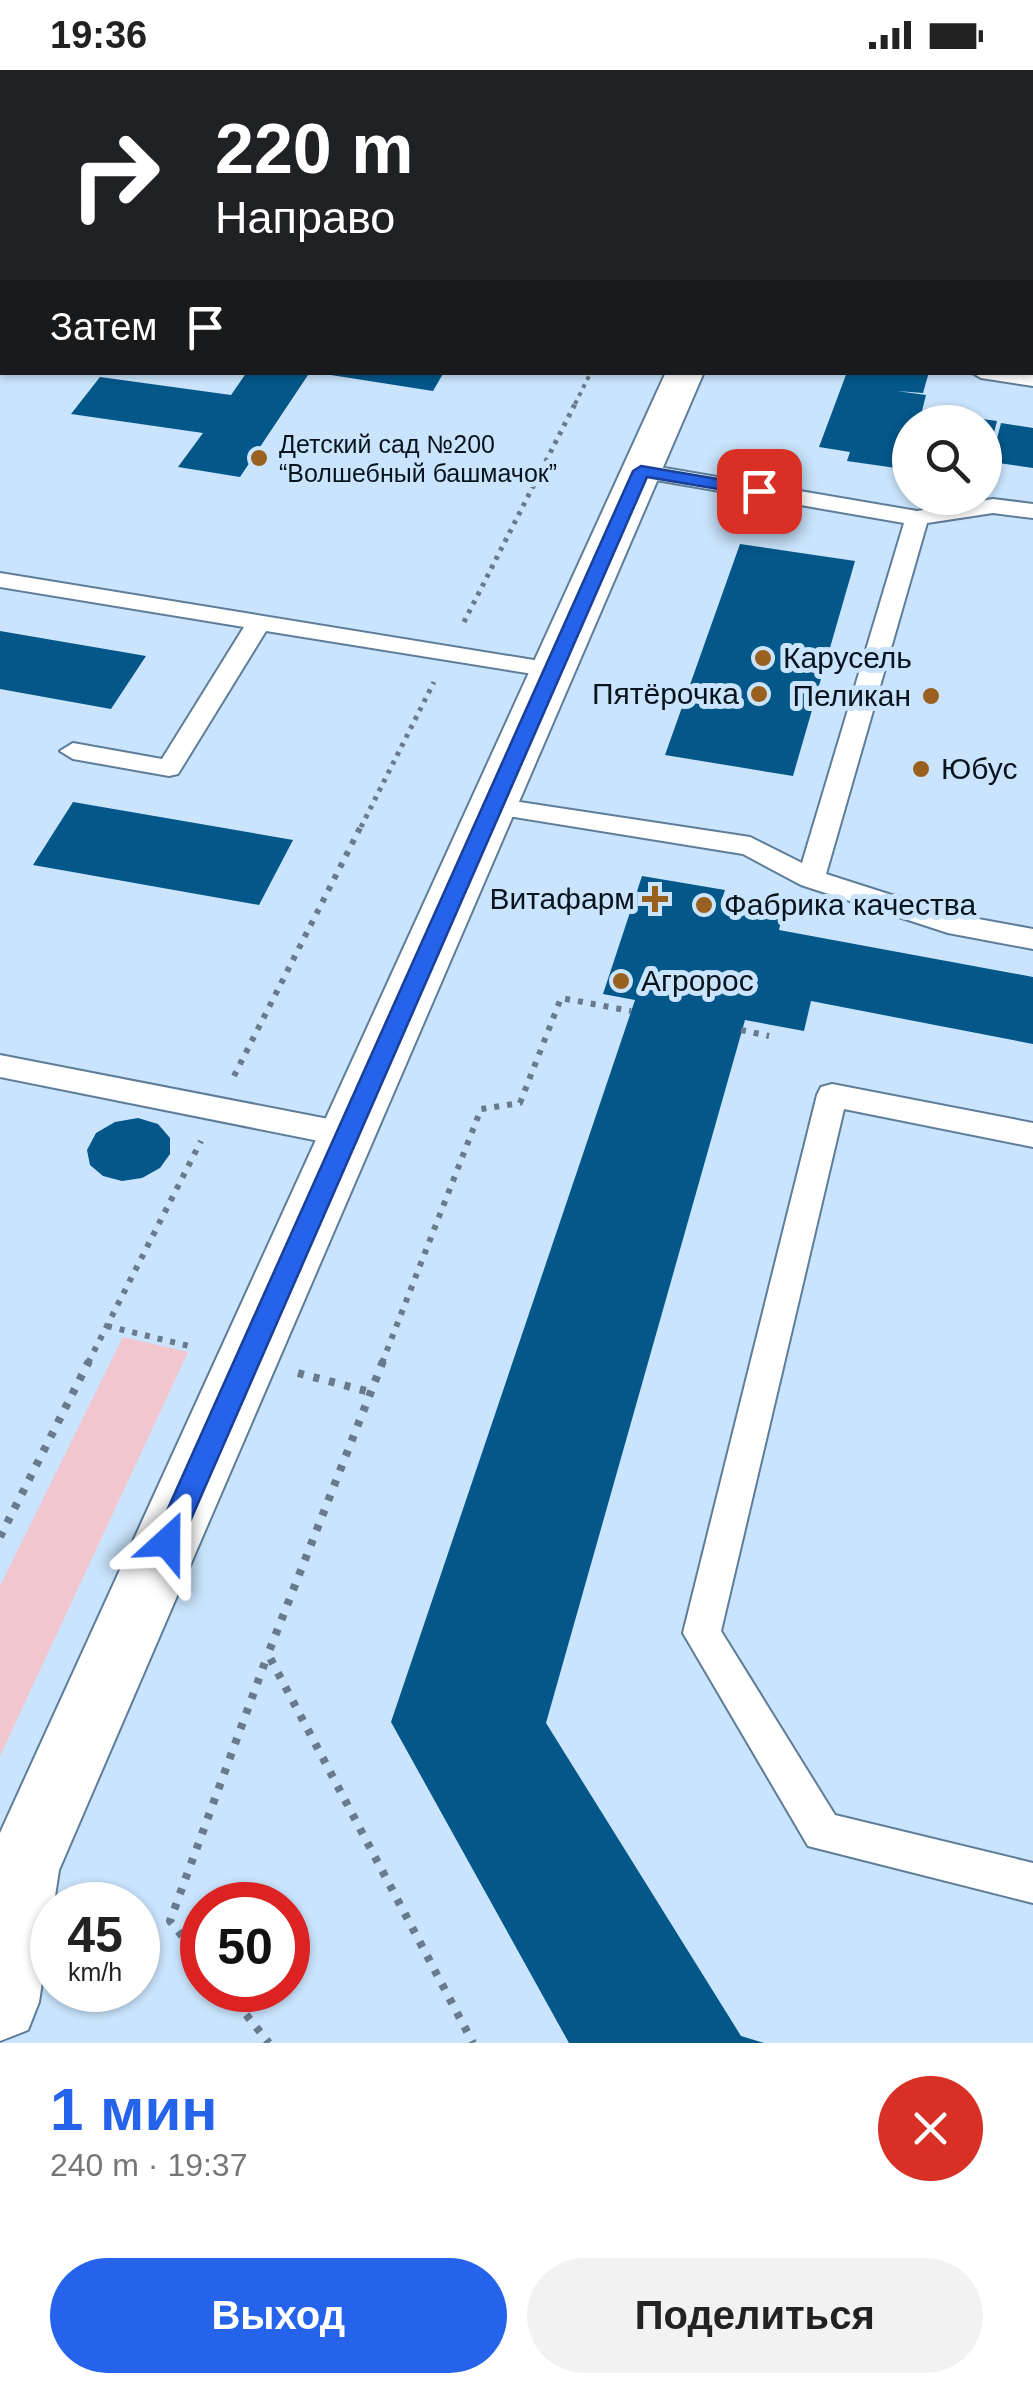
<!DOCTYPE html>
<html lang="ru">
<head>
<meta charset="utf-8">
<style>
  body { margin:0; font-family:Arial,sans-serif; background:#f2f2f2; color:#222; height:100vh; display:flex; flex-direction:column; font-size:38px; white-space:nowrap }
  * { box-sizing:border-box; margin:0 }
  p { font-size:32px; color:#767676 }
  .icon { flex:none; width:55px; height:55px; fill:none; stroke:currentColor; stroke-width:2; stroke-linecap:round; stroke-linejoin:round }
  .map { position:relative; height:1973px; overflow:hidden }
  .details { display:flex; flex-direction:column; background:#fff; flex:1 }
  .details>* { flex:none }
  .banner { position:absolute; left:0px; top:0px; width:1035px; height:305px; box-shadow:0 2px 8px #0004; background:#202124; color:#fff; overflow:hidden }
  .buttons { position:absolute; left:892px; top:335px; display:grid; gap:20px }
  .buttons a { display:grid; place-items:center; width:110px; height:110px; border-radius:50%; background:#fff; box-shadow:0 2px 8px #0004; font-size:50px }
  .speed { position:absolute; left:30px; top:1812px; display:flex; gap:20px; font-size:50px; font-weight:700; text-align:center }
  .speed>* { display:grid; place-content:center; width:130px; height:130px; border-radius:50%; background:#fff; box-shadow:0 2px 8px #0004; line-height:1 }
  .speed small { font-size:25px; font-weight:400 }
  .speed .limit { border:15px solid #d22; background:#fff; color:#111 }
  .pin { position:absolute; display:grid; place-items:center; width:85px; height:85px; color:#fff; margin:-42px; border-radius:20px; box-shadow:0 5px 15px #0006 }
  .me { position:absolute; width:110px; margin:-55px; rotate:24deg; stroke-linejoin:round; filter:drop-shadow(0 0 8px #0008) }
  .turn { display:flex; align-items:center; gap:35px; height:210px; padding:0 50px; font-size:45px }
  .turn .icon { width:130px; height:130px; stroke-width:2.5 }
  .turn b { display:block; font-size:70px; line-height:85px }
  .then { display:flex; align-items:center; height:95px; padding:0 50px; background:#0003; gap:20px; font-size:38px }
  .round { display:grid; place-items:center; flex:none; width:105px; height:105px; border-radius:52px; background:#f2f2f2 }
  .overview { display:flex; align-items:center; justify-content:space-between; height:170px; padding:0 50px }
  h1 { font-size:60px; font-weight:600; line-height:75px; color:#2563eb }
  .primary-button { display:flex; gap:20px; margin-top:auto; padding:20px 50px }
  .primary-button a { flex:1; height:115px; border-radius:60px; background:#2563eb; color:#fff; font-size:40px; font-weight:600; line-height:115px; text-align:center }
  .primary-button a+a { background:#f2f2f2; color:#222 }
  .status { display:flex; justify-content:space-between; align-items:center; height:70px; padding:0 50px; background:#fff; direction:ltr }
  .status svg { height:28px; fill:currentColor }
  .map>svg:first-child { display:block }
  .green { fill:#f2c6cf }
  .building { fill:#035789 }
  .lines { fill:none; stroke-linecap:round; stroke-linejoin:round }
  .lane-casing { stroke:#5e7d98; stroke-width:4 }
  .street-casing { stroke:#5e7d98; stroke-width:59 }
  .secondary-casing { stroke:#5e7d98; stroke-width:4 }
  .path-far3 { stroke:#677b8c; stroke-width:4; stroke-dasharray:4 5; stroke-linecap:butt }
  .path-far2 { stroke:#677b8c; stroke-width:5; stroke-dasharray:4 6; stroke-linecap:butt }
  .path-far1 { stroke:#677b8c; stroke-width:6; stroke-dasharray:5 8; stroke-linecap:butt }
  .path { stroke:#677b8c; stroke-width:8; stroke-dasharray:6 10; stroke-linecap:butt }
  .lane { fill:#fff; fill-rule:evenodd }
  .street { stroke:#fff; stroke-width:55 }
  .secondary { fill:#fff; fill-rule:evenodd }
  .route { fill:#2563eb; stroke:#184099; stroke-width:2.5 }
  .poi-dot { fill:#9a601f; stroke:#c9e4fc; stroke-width:4 }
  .labels { text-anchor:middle; stroke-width:10; stroke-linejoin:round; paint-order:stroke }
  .far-poi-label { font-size:25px; fill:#07141d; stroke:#c9e4fc; text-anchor:start }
  .poi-label { font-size:30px; fill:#07141d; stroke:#c9e4fc; text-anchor:start }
</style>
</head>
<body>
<div class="status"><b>19:36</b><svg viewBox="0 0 49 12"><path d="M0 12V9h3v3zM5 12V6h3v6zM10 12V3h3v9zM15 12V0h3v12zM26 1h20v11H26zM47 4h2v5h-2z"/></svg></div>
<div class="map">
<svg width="1033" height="1973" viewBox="0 0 1033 1973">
  <rect width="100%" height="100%" fill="#c9e4fc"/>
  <polygon class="green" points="123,1267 188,1282 0,1686 0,1516"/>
  <g class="building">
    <polygon points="247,302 310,302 240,407 178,397 203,363 71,344 100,307 231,325"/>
    <polygon points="312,302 444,302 433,321"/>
    <polygon points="847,302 929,302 923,323 897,321 926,325 922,341 997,351 986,393 985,352 910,352 910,400 847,391 850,382 819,377"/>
    <polygon points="1001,353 1033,358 1033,398 991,392"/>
    <polygon points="740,474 855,491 793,706 665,685"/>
    <polygon points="0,561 146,586 111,639 0,619"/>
    <polygon points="73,732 293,770 259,835 33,795"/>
    <polygon points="642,806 725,820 721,832 783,842 779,860 1033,907 1033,974 811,931 804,961 745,950 546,1653 741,1966 764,1973 569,1973 391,1652 635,930 603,924"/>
    <polygon points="138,1048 158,1054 170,1068 170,1084 160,1098 142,1108 122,1111 103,1106 90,1095 87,1080 96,1063 115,1052"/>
  </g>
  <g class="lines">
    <defs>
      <g id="lane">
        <rect x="1032" y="54" width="1" height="10"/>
        <polygon points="971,302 1033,304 1033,316 981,308"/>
        <polygon points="641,394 917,441 993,429 1033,434 1033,448 993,443 927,453 826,804 951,844 1033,859 1033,879 948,863 801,815 743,784 484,742 480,736 484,730 493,728 750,767 802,793 904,453 633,406 630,401"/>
        <polygon points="0,503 552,593 564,600 552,607 266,561 178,704 169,706 73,689 60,681 73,673 162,689 244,557 0,517"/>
        <polygon points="0,985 349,1053 360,1057 365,1065 360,1073 349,1077 0,1007"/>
        <polygon points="832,1014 1033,1053 1033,1077 844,1039 721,1561 835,1745 1033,1793 1033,1833 808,1776 683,1563 817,1025 821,1017"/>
      </g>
      <g id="street">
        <polyline points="139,2 142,0"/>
        <polyline points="0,143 2,140"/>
      </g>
      <polygon id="secondary" points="666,302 704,302 59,1800 39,1932 28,1960 0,1971 0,1763"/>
    </defs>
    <use href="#lane" class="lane-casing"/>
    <use href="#street" class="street-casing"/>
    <use href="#secondary" class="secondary-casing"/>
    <polyline class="path-far3" points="575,334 591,302"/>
    <g class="path-far2">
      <polyline points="464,552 576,332"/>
      <polyline points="361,757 434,612"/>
    </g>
    <g class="path-far1">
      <polyline points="741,960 769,966"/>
      <polyline points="234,1006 362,754"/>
      <polyline points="107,1256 193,1277"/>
      <polyline points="88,1293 201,1071"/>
      <polyline points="382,1293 481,1039 520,1033 561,928 631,941"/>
    </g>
    <g class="path">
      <polyline points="383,1291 268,1584 473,1973"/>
      <polyline points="298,1303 370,1322"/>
      <polyline points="0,1467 89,1291"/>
      <polyline points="202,1891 170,1851 268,1584"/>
      <polyline points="226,1920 269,1973"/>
    </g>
    <use href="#lane" class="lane"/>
    <use href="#street" class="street"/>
    <use href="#secondary" class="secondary"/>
  </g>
  <polygon class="route" points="641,396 759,416 768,421 759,426 647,407 181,1472 177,1481 167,1484 157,1481 153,1472 633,401"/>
  <g class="poi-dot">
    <circle cx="259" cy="388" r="10"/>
    <circle cx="763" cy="588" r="10"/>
    <circle cx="759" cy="624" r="10"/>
    <circle cx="931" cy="626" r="10"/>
    <circle cx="921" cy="699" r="10"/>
    <path d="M650 814h10v10h10v10h-10v10h-10v-10h-10v-10h10z"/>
    <circle cx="704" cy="835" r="10"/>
    <circle cx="621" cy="911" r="10"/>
  </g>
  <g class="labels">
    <g class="far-poi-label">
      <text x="279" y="383">Детский сад №200<tspan x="279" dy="29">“Волшебный башмачок”</tspan></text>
    </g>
    <g class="poi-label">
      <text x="783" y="598">Карусель</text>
      <text x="739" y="634" text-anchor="end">Пятёрочка</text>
      <text x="911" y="636" text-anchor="end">Пеликан</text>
      <text x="941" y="709">Юбус</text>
      <text x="635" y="839" text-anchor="end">Витафарм</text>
      <text x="724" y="845">Фабрика качества</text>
      <text x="641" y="921">Агророс</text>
    </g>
  </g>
</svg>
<div class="buttons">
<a><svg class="icon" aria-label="search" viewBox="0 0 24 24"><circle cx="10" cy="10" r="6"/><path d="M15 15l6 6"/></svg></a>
</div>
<div class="speed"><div>45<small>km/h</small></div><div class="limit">50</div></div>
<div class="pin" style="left:759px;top:421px;background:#d93025"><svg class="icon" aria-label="arrive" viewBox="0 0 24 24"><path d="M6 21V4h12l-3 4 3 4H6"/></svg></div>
<svg class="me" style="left:167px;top:1472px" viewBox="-20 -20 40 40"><path d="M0-17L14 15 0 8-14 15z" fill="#2563eb" stroke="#fff" stroke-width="4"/></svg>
<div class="banner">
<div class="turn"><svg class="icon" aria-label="right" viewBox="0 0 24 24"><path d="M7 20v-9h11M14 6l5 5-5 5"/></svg><div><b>220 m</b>Направо</div></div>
<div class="then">Затем<svg class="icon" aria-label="arrive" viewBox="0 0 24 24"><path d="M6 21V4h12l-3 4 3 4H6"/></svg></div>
</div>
</div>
<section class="details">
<div class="overview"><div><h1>1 мин</h1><p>240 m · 19:37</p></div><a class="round" style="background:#d93025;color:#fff"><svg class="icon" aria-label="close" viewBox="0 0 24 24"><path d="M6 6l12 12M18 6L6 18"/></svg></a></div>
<div class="primary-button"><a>Выход</a><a>Поделиться</a></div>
</section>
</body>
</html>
